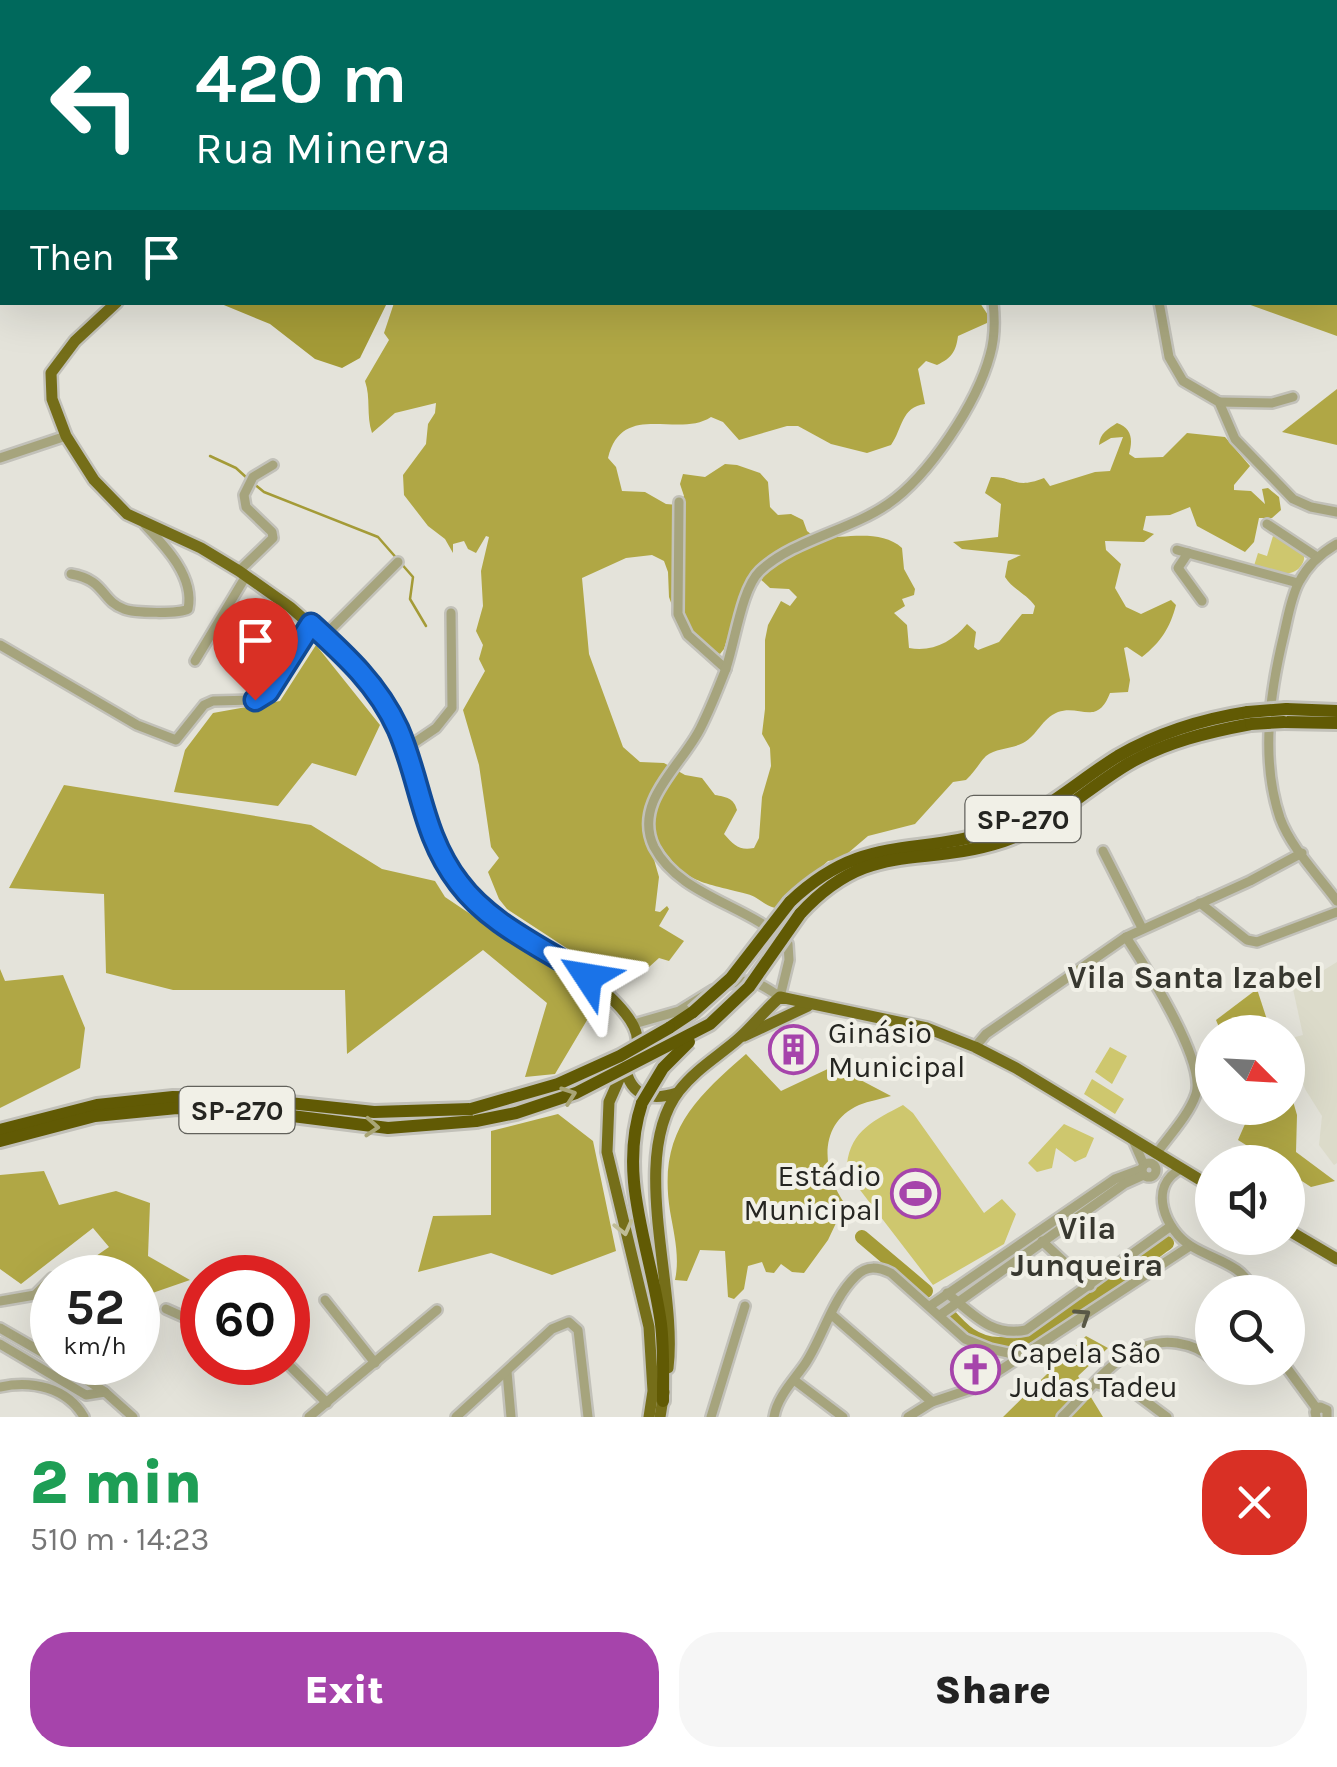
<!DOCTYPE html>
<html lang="en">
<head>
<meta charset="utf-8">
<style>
  body { margin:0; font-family:Karla,sans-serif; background:#f6f6f6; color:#222; height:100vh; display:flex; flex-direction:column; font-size:38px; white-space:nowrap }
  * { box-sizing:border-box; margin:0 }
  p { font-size:32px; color:#767676 }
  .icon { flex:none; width:55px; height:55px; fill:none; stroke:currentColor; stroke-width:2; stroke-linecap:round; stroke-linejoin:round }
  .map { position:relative; height:1417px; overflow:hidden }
  .panel { display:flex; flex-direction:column; background:#fff; flex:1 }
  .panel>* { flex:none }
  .hud { position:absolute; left:0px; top:0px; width:1338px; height:305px; box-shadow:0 10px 40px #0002; background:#00695c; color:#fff; overflow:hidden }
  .needle { width:65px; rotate:114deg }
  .fabs { position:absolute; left:1195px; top:1015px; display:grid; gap:20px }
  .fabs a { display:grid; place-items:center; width:110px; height:110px; border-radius:50%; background:#fff; box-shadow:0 10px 40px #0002; font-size:50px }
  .speed { position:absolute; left:30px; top:1255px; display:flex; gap:20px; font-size:50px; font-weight:700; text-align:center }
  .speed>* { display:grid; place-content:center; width:130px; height:130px; border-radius:50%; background:#fff; box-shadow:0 10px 40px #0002; line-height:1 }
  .speed small { font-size:25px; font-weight:400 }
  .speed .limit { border:15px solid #d22; background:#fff; color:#111 }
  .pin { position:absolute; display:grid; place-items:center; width:85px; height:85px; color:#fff; margin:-102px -42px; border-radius:50% 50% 50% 0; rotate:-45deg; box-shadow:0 0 10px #0007 }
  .pin .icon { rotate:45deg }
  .me { position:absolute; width:110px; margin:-55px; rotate:303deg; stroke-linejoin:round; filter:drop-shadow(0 0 8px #0008) }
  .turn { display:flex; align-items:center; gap:35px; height:210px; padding:0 30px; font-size:45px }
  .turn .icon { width:130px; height:130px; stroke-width:2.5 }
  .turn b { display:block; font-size:70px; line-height:85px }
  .then { display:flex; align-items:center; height:95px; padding:0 30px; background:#0003; gap:20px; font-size:38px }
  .round { display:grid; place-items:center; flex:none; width:105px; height:105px; border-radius:40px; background:#f6f6f6 }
  .summary { display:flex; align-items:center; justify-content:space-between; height:170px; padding:0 30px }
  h1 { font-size:60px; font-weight:800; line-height:75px; color:#1e9e55 }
  .button { display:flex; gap:20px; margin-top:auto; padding:20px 30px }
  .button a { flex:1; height:115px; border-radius:40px; background:#a644ab; color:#fff; font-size:40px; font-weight:800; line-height:115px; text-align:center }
  .button a+a { background:#f6f6f6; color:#222 }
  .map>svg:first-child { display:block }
  .built { fill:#dcdbca }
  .green { fill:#cec76e }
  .forest { fill:#b0a745; fill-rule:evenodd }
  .water { fill:#a49b37 }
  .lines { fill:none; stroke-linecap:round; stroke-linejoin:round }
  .stream { stroke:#a49b37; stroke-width:2.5 }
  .river { stroke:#a49b37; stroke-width:14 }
  .minor-casing { stroke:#c2c1b9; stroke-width:14 }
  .major-casing { stroke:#c2c1b9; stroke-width:16 }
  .highway-casing { stroke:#c2c1b9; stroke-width:18 }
  .minor { stroke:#a6a47d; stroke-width:9 }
  .major { stroke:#756e19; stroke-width:11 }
  .highway { stroke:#615a04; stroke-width:12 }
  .highway-bridge-casing { stroke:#c2c1b9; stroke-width:18; stroke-linecap:butt }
  .highway-bridge { stroke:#615a04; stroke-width:12 }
  .oneway { stroke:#a9a576 }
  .oneway2 { stroke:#bfbc95 }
  .oneway3 { stroke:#595846 }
  .route-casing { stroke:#114b97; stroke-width:25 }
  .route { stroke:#1a73e8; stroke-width:18 }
  .labels { text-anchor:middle; stroke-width:8; stroke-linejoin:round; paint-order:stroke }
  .shield { fill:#f1f0e7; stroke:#62625c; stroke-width:2.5 }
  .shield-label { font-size:28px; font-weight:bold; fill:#252521 }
  .poi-label { font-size:30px; fill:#252521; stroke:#f1f0e7; text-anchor:start }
  .neighbourhood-label { font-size:32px; font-weight:bold; fill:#383830; stroke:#f1f0e7 }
</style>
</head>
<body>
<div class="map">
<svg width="1337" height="1417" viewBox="0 0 1337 1417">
  <rect width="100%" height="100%" fill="#e4e3da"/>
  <polygon class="built" points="1337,962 1337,1163 1334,1165 1319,1145 1322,1116 1305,1089 1296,1064 1295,1037 1303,1035 1293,989"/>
  <g class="green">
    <path d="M1273,536C1285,541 1315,549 1300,567C1297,571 1291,573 1286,574C1275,576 1263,571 1253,569L1258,553L1267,556Z"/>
    <polygon points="1110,1047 1127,1056 1112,1084 1095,1072"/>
    <polygon points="1092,1079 1124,1099 1115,1114 1084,1094"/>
    <path d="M903,1105L913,1113L984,1213L1002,1199L1016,1214L1004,1244L933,1285L857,1186L847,1164C851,1130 875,1120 903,1105Z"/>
    <polygon points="1064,1124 1094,1138 1086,1157 1075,1162 1056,1148 1052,1168 1037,1172 1028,1163"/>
  </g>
  <g class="forest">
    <polygon points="0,0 16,2 2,2 0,156"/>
    <polygon points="462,0 828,0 461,2"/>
    <polygon points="1331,0 1337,0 1337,336 1245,303 1335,302 1335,2 1329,2"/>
    <path d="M394,303H980L988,315L987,323L958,336C956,351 952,358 937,365L926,361L918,369L925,404C901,407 903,428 891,445L867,453L831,444L798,426H787L739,440L723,422L711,417C678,439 622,400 608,458L616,467L622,491L645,492L666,504L678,505L684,496L680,484L683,474L705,477L725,464L737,465L760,473L768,482L770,507L778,515L791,514L803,520L807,531L816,538C842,539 880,528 902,548L904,569L915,589L914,595L902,599L905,606L894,613L907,625L909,648C933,652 952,642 967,624L976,632L974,647L978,650L999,642L1022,614H1033L1035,606C1026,593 1012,589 1005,577L1008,561L1021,555L962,549L953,542L998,537L1001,504L985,493L991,477C1014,476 1014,490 1044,478L1050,486L1095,472L1110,471L1123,437L1111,438L1099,445C1100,433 1108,429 1117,423C1132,428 1133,440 1129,454L1135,458L1163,457L1187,433L1225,437L1250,466L1234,485V490L1251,491L1265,504L1262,489L1268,488L1279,497L1281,510L1272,518H1259L1254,542L1245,552L1197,526L1190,507L1170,515L1146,516L1143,530L1154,534L1144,542L1105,541L1106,550L1121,564L1115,588L1126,607L1141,614L1171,600L1176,605C1170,628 1161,642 1142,657L1127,647L1124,648L1130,680L1128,692L1110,693C1097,727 1080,704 1058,712C1041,719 1038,735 1023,743C1012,749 996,748 986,756C979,763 974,773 966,780L953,782L915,824L868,836L841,859L828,861L819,869L808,892L775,908C763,905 759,897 747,894C698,881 684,884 655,837L649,842L659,877L655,911L660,912L667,906L669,909L659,926L684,941L669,961L659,958L649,967L638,964L628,966L624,982L620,983L507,909L499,899L488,872L499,858L491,847L479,765L463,710L485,671L479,659L483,645L476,631L483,606L481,571L489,537L486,536L476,553L468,549L464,541L453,544V553L445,539L428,526L404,495L403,475L426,444L428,424L435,413L436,403L395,413L372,433C366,415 371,398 365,381L389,340L384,333ZM652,555L664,561L668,572L669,597L684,639L687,637L720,654L724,649L739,602L757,576L770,588L789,589L797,597L790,606L781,601L768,625L765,640V709L762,734L770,748L771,766L762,797L759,838L754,848C739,851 734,845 724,834L737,810C734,798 726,797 715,795L702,778L685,775L664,763L640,762L623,747L589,654L582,578L626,558Z"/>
    <polygon points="1337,389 1337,445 1282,432"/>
    <polygon points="316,645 380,725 356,776 312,763 278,806 174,792 185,750 213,713 280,701"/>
    <polygon points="64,785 311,825 382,869 435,881 445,897 506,938 587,977 599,1000 555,1074 525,1077 547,1003 483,950 347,1054 345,990 173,990 106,973 104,894 9,888"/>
    <polygon points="0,969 5,981 63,975 85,1028 80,1068 0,1108"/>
    <polygon points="1257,989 1271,1032 1221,1032 1216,1020"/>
    <path d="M746,1054L781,1091L834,1066L891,1096C881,1099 869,1101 859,1105C817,1124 822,1172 845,1204L828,1240L804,1273L792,1272L781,1264L774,1273L766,1272L762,1262L748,1266L744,1289L734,1299L728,1297L725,1251L700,1250L687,1281L675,1280C680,1257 674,1234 670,1211C658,1134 692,1101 746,1054Z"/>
    <polygon points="1288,1084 1297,1115 1296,1152 1335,1181 1311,1187 1288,1172 1288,1162 1273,1162 1238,1140 1252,1108 1288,1108"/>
    <polygon points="558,1114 593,1141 616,1251 552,1275 491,1253 418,1272 433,1216 491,1215 491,1131"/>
    <polygon points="44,1171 59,1205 116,1191 150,1203 148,1256 190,1280 138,1298 138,1278 66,1277 109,1247 93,1228 21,1284 0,1269 0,1175"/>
    <polygon points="1086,1336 1108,1348 1078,1376 1103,1417 1003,1417"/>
  </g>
  <polygon class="water" points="219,303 220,302 387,303 360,358 342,368 315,359 270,324"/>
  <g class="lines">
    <g class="stream">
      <polyline points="210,456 236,468 247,478"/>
      <polyline points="253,483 264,492 378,537 413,577 410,599 426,626"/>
    </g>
    <g class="river">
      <polyline points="862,1237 926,1291"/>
      <path d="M947,1313C962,1330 975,1344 999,1344C1040,1344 1130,1269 1167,1243"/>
    </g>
    <defs>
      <g id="minor">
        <polyline points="1051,0 1051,2"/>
        <polyline points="1127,0 1132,2"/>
        <polyline points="1197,2 1198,0"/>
        <polyline points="0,115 2,115"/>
        <polyline points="1159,302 1169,357 1183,381 1219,402 1235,439 1293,499 1311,507 1337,512"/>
        <polyline points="1219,402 1272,403 1293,397"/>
        <polyline points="0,458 66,436"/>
        <polyline points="679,502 678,614 688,635 726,669"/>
        <polyline points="1267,524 1317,557"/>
        <path d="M1337,544C1321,553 1308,565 1299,582C1291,597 1288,617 1284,634C1270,692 1260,759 1280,818C1291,848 1318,875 1337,901"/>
        <polyline points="1177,550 1298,583"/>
        <polyline points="1188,553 1178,568 1202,601"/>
        <polyline points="239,571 273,538 272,532 246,507 244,495 253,477 273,465"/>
        <path d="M71,574C106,580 101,601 124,609C134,613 179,614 188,609C195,577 165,546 145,525"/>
        <polyline points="324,636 398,562"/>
        <polyline points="0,645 137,725 176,740 204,705 213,701 255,700 268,693 311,624"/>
        <polyline points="195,661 246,576"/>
        <polyline points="405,749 436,728 452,708 451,613"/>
        <polyline points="1103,851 1142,928"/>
        <polyline points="1200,903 1247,940 1257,942 1337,912"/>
        <path d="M1126,937C1145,966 1206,1061 1196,1094C1189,1115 1169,1136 1156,1154"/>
        <path d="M728,984C751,977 760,983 780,997L789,960L788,944C750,905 680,897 654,847C632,801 683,765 701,727C710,709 718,689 725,671C735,644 741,589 760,571C793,540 851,530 888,504C929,476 977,403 990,355C995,338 995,320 993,302"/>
        <polyline points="634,1024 679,1011 713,990"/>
        <polyline points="975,1047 986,1034 1126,937 1250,881 1302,853"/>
        <polyline points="1133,1140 1144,1165"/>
        <circle cx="1149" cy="1170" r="7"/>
        <path d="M1181,1169C1147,1186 1165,1230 1191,1246C1215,1261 1242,1263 1254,1292"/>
        <polyline points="1042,1241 1090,1286"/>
        <path d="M947,1293C973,1314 991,1337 1026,1330L1171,1226"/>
        <polyline points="325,1300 375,1363"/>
        <polyline points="0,1301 35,1295 52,1278"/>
        <polyline points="930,1306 1115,1179 1142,1169"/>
        <polyline points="166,1309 202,1325"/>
        <polyline points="832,1315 932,1402"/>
        <polyline points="940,1315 1124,1184 1144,1175"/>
        <polyline points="0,1328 52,1358"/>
        <polyline points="0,1344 86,1395 105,1392"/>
        <polyline points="59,1362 105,1392 133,1417"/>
        <polyline points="286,1362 327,1403"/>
        <polyline points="1287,1368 1317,1409"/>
        <polyline points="507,1372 511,1417"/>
        <polyline points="794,1380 843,1417"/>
        <polyline points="1097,1384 1136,1394 1167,1417"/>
        <path d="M0,1387C31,1380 67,1387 84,1417"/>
        <polyline points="309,1417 437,1310"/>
        <polyline points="456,1417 552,1329 569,1322 578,1330 588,1417"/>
        <polyline points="711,1417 745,1306"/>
        <path d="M774,1417C777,1397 794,1380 805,1364C823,1337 832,1299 856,1276C867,1265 878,1267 891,1273L965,1339L990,1349L1022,1356L1190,1246"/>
        <polyline points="908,1417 932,1402 971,1389 1022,1356"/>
        <path d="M1062,1417C1094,1386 1127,1335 1177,1343C1190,1345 1203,1350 1212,1359"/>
        <polyline points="1316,1417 1315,1412 1320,1407 1327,1410 1327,1417"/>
      </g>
      <g id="major">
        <polyline points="215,2 215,0"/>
        <path d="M117,302L75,341L51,373L52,399L66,436L94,480L127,514L201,548L239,571L290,607L356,665L383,699L399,730L429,834L445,863L478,905C508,926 662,1009 634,1052"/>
        <polyline points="744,1036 808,1006"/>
        <path d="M625,1067C631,1097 651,1101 677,1093"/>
        <polyline points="624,1068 609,1102 607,1152 649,1327 653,1391 649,1417"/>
        <polyline points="1288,1230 1337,1259"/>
        <path d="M668,1368C678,1288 628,1157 679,1091C695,1070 717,1057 737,1040C752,1027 764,1011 780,997L927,1028L975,1047L1016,1068L1212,1187"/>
        <polyline points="660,1417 664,1392"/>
      </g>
      <g id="highway">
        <polyline points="1286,709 1337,711"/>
        <polyline points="1284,722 1337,723"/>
        <path d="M790,902C866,830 917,859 1002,828C1046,812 1079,780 1118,756C1158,733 1203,719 1248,712"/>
        <path d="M800,914C870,838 919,869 1004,841C1051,825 1086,789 1128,764C1166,742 1208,732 1251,724"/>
        <polyline points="669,1028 693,1012"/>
        <path d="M642,1103C617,1178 651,1249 661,1324C664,1349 663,1376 663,1401"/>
        <polyline points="0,1130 97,1105 173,1097 243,1098 374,1112 471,1109"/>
        <polyline points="0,1141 95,1116 177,1108 252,1111 388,1128 476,1121"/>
      </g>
    </defs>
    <use href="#minor" class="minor-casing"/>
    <use href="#major" class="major-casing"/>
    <use href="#highway" class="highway-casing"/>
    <use href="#minor" class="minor"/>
    <use href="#major" class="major"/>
    <use href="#highway" class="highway"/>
    <defs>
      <g id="highway-bridge">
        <polyline points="1248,712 1286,709"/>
        <polyline points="1251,724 1284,722"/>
        <polyline points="693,1012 731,978 790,902"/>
        <polyline points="642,1103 663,1068 689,1042"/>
        <polyline points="471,1109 558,1084 620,1056 669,1028"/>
        <polyline points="476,1121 516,1113 576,1093 710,1024 749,987 800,914"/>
      </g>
    </defs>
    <use href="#highway-bridge" class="highway-bridge-casing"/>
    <use href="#highway-bridge" class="highway-bridge"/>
  </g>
  <defs><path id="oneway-chevron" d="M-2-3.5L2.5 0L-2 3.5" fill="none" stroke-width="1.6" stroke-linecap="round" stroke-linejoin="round" transform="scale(2.5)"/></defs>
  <g class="oneway">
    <use href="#oneway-chevron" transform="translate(569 1095) rotate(-20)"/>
    <use href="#oneway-chevron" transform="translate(372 1127) rotate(4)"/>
  </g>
  <use class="oneway2" href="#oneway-chevron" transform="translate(624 1228) rotate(76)"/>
  <use class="oneway3" href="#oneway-chevron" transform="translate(1083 1316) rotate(-33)"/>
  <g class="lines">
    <defs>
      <path id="route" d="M255,700L268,692L311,624C345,655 378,685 398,729C421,782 422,835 459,883C490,925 545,948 588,977"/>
    </defs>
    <use href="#route" class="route-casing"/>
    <use href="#route" class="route"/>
  </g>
  <defs>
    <symbol id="building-ring" viewBox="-11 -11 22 22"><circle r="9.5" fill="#f1f0e7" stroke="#a644ab" stroke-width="1.5"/><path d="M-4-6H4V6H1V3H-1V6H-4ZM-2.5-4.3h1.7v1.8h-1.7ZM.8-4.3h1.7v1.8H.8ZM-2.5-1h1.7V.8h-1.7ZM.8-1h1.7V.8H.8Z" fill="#a644ab"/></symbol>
    <symbol id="stadium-ring" viewBox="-11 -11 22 22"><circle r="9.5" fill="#f1f0e7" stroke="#a644ab" stroke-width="1.5"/><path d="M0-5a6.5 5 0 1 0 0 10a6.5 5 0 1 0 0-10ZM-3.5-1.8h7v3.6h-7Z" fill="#a644ab"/></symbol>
    <symbol id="church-ring" viewBox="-11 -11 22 22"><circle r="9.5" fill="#f1f0e7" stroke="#a644ab" stroke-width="1.5"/><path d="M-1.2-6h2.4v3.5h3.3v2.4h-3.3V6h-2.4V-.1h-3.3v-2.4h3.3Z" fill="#a644ab"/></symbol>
  </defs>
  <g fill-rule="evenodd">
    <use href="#building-ring" x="766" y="1022" width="55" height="55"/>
    <use href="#stadium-ring" x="888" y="1166" width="55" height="55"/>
    <use href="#church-ring" x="948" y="1342" width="55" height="55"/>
  </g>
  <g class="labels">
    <g class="shield">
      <rect x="965.5" y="796" width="115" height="46" rx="8"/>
      <rect x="179.5" y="1087" width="115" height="46" rx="8"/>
    </g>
    <g class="shield-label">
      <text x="1023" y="829">SP-270</text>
      <text x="237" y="1120">SP-270</text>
    </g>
    <g class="poi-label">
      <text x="828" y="1043">Ginásio<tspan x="828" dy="34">Municipal</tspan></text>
      <text x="881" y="1186" text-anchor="end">Estádio<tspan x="881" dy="34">Municipal</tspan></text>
      <text x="1010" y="1363">Capela São<tspan x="1010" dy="34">Judas Tadeu</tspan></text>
    </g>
    <g class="neighbourhood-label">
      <text x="1195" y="988">Vila Santa Izabel</text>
      <text x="1087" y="1239">Vila<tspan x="1087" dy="37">Junqueira</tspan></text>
    </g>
  </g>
</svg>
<div class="fabs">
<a><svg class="needle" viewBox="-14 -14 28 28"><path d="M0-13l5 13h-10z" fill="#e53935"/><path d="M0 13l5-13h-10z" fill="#767676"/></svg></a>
<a><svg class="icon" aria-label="sound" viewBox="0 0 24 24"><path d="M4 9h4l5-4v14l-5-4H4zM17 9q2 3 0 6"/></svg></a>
<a><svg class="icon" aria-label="search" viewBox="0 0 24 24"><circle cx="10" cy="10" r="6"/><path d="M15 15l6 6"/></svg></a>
</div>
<div class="speed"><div>52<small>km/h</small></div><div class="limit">60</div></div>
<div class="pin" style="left:255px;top:700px;background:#d93025"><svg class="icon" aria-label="arrive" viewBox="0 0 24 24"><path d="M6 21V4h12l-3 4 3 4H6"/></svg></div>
<svg class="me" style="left:588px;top:977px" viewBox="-20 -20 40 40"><path d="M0-17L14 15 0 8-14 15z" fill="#1a73e8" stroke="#fff" stroke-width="4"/></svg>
<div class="hud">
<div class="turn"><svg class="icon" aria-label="left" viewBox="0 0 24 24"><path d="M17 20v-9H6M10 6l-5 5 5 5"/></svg><div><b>420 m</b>Rua Minerva</div></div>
<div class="then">Then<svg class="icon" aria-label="arrive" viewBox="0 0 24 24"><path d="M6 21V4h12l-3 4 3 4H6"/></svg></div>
</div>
</div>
<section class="panel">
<div class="summary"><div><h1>2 min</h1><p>510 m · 14:23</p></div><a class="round" style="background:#d93025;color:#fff"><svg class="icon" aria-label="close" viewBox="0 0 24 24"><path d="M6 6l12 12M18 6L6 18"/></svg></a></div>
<div class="button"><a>Exit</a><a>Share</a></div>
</section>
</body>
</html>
